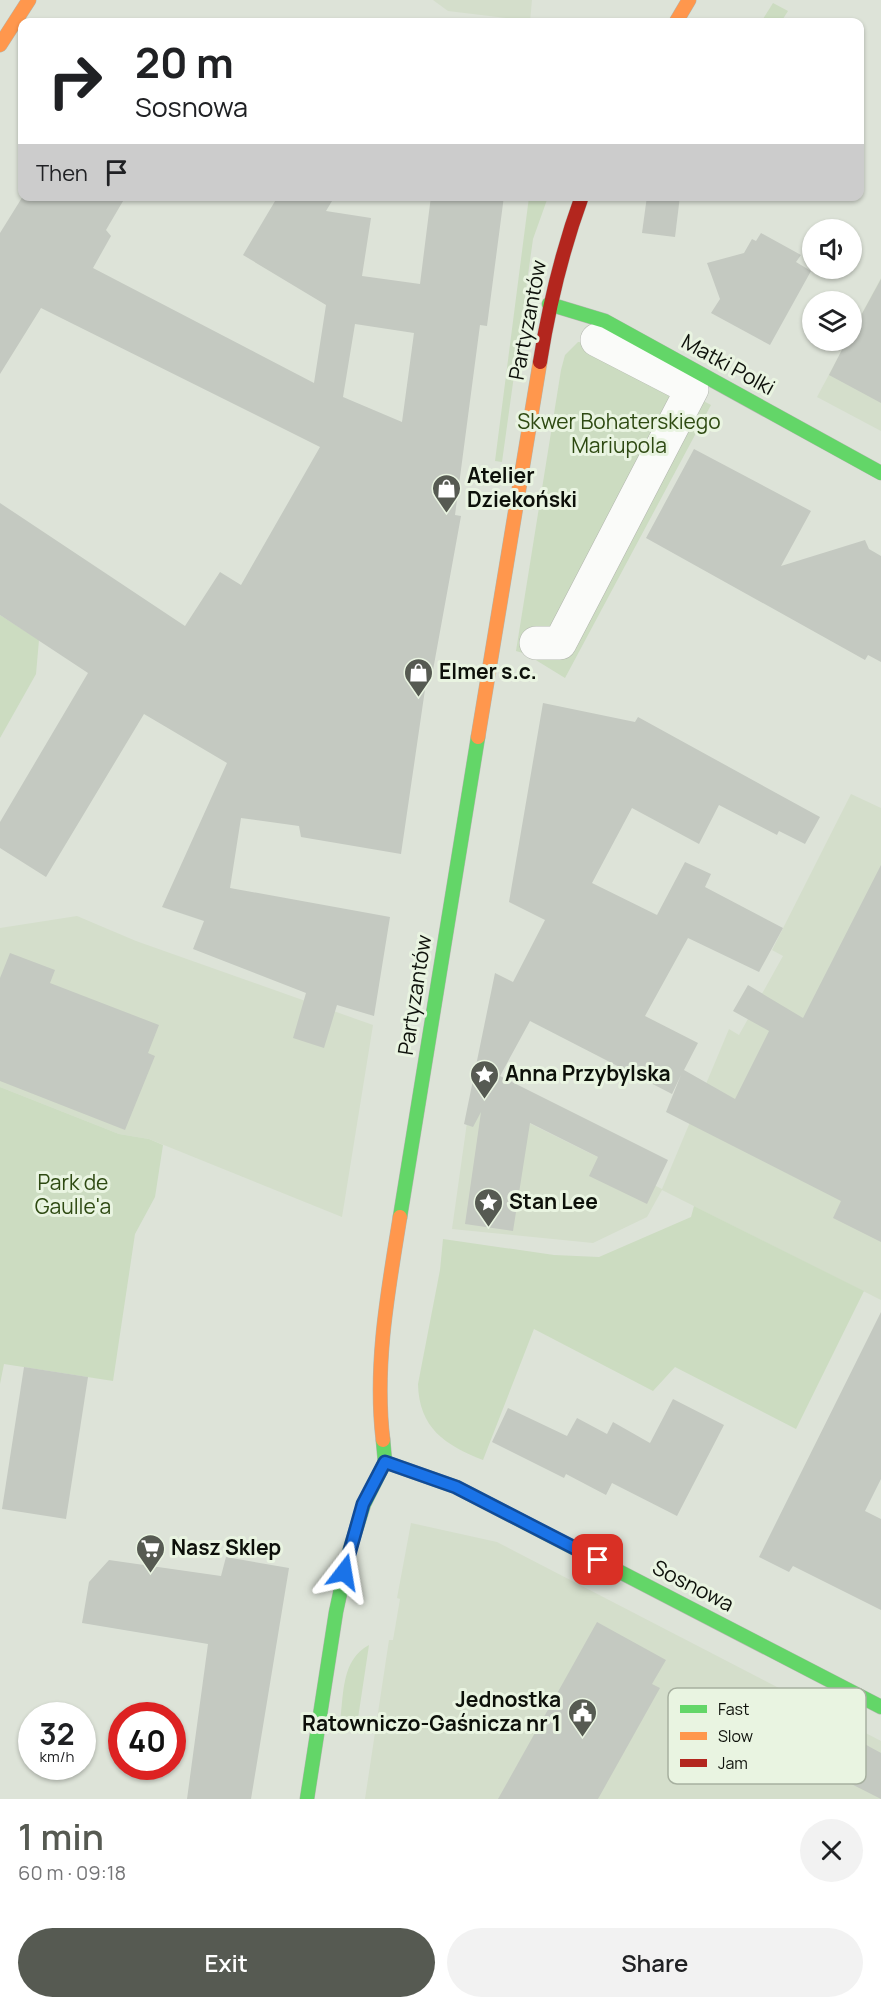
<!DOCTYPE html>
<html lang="en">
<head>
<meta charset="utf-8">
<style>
  body { margin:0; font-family:Manrope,sans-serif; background:#f2f2f2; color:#202124; height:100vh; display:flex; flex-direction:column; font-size:22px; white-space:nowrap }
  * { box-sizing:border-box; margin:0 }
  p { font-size:20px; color:#757577 }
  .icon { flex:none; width:33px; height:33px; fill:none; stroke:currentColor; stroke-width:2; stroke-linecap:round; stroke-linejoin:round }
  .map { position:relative; height:1799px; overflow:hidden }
  .side { display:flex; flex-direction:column; background:#fff; flex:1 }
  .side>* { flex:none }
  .top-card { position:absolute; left:18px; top:18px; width:846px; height:183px; border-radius:12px; box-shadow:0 2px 4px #0004; background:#fff; color:#202124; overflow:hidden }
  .tools { position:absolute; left:802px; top:219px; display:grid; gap:12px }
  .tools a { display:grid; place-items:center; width:60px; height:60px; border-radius:50%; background:#fff; box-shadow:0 2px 4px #0004; font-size:30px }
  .speed { position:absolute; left:18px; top:1702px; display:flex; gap:12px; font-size:30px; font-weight:700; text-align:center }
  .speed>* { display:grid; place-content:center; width:78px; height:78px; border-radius:50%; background:#fff; box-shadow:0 2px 4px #0004; line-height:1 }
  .speed small { font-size:15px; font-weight:400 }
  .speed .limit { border:9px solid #d22; background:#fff; color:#111 }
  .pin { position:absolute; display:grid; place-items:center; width:51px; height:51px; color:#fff; margin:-26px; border-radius:12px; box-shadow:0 3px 9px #0006 }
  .me { position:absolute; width:66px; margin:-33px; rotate:14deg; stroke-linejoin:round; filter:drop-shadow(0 0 4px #0008) }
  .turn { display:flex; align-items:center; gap:21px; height:126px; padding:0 18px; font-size:27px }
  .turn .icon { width:78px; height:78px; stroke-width:2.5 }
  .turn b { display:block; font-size:42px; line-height:51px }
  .then { display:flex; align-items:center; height:57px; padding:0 18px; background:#0003; gap:12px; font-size:22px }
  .round { display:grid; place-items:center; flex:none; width:63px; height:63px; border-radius:32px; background:#f2f2f2 }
  .headline { display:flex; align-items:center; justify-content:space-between; height:102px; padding:0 18px }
  h1 { font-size:36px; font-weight:600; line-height:45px; color:#565a52 }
  .cta { display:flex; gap:12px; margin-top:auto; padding:12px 18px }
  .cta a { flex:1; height:69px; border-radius:36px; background:#565a52; color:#fff; font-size:24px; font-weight:600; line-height:69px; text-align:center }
  .cta a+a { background:#f2f2f2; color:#202124 }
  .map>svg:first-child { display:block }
  .built { fill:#d4decb }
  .green { fill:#ccdcc1 }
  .building { fill:#c4c9c1; fill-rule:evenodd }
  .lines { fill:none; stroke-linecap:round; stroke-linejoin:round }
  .street-casing { stroke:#b2b6ae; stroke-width:34 }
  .fast-casing { stroke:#b2b6ae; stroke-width:15 }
  .slow-casing { stroke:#b2b6ae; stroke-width:15 }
  .jam-casing { stroke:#b2b6ae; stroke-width:15 }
  .street { stroke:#fafbf9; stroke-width:33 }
  .fast { stroke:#63d668; stroke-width:14 }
  .slow { stroke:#ff974d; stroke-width:14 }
  .jam { stroke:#b3261e; stroke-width:14 }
  .route-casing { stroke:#114b97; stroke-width:15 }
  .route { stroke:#1a73e8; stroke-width:10 }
  .labels { text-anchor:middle; stroke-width:6; stroke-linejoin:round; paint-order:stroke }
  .street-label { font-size:21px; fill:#0d100a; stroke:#e9f4e1 }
  .park-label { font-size:21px; fill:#2e4a12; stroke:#e9f4e1 }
  .poi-label { font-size:21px; font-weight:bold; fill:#0d100a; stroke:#e9f4e1; text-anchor:start }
  .key { fill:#e9f4e1; stroke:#a7b0a0; stroke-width:1.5 }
  .key-label { font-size:16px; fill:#0d100a }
</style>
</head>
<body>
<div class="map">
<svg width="881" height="1799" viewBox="0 0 881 1799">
  <rect width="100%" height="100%" fill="#dde3d8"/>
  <g class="built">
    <polygon points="433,0 532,0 530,21 448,11"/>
    <polygon points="881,278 881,431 817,397 847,341 852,340 852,332"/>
    <polygon points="851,794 881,808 881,1300 662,1190 647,1217 593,1243 452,1229 471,1094 662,1189 729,1029 739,1035 783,956 772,950"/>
    <polygon points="77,916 136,941 373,1025 342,1217 149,1139 119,1134 0,1087 0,928"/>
    <polygon points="411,1523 497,1542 881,1741 881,1799 365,1799 389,1640 393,1640 400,1599 397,1598"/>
  </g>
  <g class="green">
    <polygon points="773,3 788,11 781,22 761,22"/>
    <polygon points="529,197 548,197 533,239 502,462 495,461"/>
    <polygon points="578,342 594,343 711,405 565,678 526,654 516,651 561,370 565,355"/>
    <polygon points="0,615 39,640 36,674 0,738"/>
    <polygon points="0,1087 119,1134 149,1139 163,1145 155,1197 135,1234 113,1381 4,1364 0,1384"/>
    <path d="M694,1206L864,1291L796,1429L675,1367L653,1391L534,1329L483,1460C445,1445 419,1428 418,1384L440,1270L443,1239L554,1255L599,1257L691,1217Z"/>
    <path d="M369,1645L357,1725L340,1722C344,1694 341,1660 369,1645Z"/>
  </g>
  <g class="building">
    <path d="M23,196H126L106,230L111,236L93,268L314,383L326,305L243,255L278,196H335L326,211L371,218L362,276L420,284L431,196H504L487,326L480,325L455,515L461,516L433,670L428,669L401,854L301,837L299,826L241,818L230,888L390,917L374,1016L337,1005L324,1048L293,1038L306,993L193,949L204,921L162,907L227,763L144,714L46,877L0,848V822L88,673L0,615V503L185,626L220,572L241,585L320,447L41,308L0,374V233ZM355,324L414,333L402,422L343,397Z"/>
    <polygon points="647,196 680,196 675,237 642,233"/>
    <polygon points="761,233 801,255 796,262 811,271 770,345 711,313 720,299 707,263 744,253 752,239 756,241"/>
    <polygon points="881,279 881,403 829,375 847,340 852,340 852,332"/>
    <polygon points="694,449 811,511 781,566 865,540 869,549 881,556 881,662 868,655 865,660 646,538"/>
    <polygon points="543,703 635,722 638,717 820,817 805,844 779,831 777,835 719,805 699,844 632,808 592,883 657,915 685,862 711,874 705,887 783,928 759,972 688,938 645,1016 698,1043 684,1070 735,1099 769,1031 733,1011 748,985 803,1018 881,865 881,1242 833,1218 841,1201 666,1112 681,1075 672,1094 530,1021 500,1076 668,1160 647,1204 589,1176 598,1157 530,1123 513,1231 465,1224 481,1112 473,1127 464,1124 495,973 513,982 545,920 509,902"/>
    <polygon points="10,953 55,970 50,983 159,1025 148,1053 155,1056 125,1130 0,1081 0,978"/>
    <polygon points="881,1312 881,1479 865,1511 881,1519 881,1610 793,1566 789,1572 759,1557"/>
    <polygon points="24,1367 88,1377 66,1519 2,1509"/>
    <polygon points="673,1399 724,1425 677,1516 612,1483 606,1495 566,1474 564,1478 492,1442 508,1408 567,1436 577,1418 607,1434 613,1422 650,1443"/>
    <polygon points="226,1557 289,1568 251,1799 187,1799 208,1644 82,1623 89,1582 109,1560 221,1576"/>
    <polygon points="597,1622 666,1660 652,1684 660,1688 598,1799 498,1799"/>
    <polygon points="824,1722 881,1753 881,1799 804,1760"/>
  </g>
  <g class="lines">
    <defs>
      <polyline id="street" points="536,643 560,643 692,389 597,340"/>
      <g id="fast">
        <polyline points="549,304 605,321 881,473"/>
        <polyline points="400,1217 478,737"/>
        <polyline points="385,1462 456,1487 881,1707"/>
        <polyline points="307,1799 336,1612 349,1552 364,1504 385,1462 383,1440"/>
      </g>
      <g id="slow">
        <polyline points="676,22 689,0"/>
        <polyline points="0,45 29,0"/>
        <polyline points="478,737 540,362"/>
        <path d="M383,1440C374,1366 388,1291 400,1217"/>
      </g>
      <path id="jam" d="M540,362C549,305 562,251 582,196"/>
    </defs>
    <use href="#street" class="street-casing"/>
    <use href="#fast" class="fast-casing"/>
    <use href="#slow" class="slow-casing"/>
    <use href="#jam" class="jam-casing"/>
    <use href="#street" class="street"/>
    <use href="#fast" class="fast"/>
    <use href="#slow" class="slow"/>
    <use href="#jam" class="jam"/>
  </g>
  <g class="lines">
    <defs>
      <polyline id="route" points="344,1572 363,1504 385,1462 456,1487 598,1560"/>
    </defs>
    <use href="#route" class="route-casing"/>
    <use href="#route" class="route"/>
  </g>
  <defs>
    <symbol id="shop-pin" viewBox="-11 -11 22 30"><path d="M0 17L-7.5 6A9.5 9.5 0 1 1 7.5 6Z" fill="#565a52" stroke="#e9f4e1"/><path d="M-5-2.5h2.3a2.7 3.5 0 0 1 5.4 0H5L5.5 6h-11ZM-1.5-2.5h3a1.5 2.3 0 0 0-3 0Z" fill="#fff"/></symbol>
    <symbol id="sight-pin" viewBox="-11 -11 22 30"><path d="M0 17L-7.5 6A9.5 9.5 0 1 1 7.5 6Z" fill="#565a52" stroke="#e9f4e1"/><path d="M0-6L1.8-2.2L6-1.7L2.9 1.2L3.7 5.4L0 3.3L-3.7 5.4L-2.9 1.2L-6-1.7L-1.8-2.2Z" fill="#fff"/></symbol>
    <symbol id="supermarket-pin" viewBox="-11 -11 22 30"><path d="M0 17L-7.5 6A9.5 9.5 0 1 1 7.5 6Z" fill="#565a52" stroke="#e9f4e1"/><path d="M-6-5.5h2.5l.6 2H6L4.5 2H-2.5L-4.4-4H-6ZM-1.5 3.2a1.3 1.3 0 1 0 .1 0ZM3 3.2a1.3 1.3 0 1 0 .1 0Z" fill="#fff"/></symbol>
    <symbol id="civic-pin" viewBox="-11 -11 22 30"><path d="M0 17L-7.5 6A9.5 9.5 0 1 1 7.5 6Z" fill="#565a52" stroke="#e9f4e1"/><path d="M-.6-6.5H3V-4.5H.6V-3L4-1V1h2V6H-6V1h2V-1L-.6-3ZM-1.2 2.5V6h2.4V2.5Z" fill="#fff"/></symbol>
  </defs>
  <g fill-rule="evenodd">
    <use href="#shop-pin" x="430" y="472" width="33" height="45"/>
    <use href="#shop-pin" x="402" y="656" width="33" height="45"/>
    <use href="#sight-pin" x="468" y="1058" width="33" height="45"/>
    <use href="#sight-pin" x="472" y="1186" width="33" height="45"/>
    <use href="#supermarket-pin" x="134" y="1532" width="33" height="45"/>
    <use href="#civic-pin" x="566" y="1696" width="33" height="45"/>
  </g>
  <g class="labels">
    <g class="street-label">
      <text transform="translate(528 320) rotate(-79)" y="7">Partyzantów</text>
      <text transform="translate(728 365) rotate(29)" y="7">Matki Polki</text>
      <text transform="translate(415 995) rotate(-81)" y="7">Partyzantów</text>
      <text transform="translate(693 1586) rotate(27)" y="7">Sosnowa</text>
    </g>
    <g class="park-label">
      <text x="619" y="429">Skwer Bohaterskiego<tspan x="619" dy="24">Mariupola</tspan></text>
      <text x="73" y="1190">Park de<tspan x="73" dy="24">Gaulle'a</tspan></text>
    </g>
    <g class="poi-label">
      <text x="467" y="483">Atelier<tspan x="467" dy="24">Dziekoński</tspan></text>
      <text x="439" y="679">Elmer s.c.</text>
      <text x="505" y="1081">Anna Przybylska</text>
      <text x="509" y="1209">Stan Lee</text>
      <text x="171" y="1555">Nasz Sklep</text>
      <text x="561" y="1707" text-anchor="end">Jednostka<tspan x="561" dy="24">Ratowniczo-Gaśnicza nr 1</tspan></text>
    </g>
  </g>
  <rect x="668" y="1688" width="198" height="96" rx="9" class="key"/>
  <rect x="680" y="1705" width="27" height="8" fill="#63d668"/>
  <rect x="680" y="1732" width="27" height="8" fill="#ff974d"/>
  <rect x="680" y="1759" width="27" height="8" fill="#b3261e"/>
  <g class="key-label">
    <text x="718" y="1715">Fast</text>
    <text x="718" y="1742">Slow</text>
    <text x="718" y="1769">Jam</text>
  </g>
</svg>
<div class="tools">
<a><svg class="icon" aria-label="sound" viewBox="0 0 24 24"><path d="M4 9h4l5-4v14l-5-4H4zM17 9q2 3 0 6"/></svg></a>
<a><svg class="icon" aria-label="layers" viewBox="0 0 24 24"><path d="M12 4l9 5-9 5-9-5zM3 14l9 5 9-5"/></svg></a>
</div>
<div class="speed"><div>32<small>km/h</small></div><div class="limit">40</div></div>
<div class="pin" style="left:598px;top:1560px;background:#d93025"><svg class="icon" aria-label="arrive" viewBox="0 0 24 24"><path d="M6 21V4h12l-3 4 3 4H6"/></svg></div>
<svg class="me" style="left:344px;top:1572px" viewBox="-20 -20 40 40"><path d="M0-17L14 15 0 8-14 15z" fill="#1a73e8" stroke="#fff" stroke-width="4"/></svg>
<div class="top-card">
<div class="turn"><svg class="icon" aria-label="right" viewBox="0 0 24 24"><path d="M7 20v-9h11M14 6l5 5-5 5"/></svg><div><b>20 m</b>Sosnowa</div></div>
<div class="then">Then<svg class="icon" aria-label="arrive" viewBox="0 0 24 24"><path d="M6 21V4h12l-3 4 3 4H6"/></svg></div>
</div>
</div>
<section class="side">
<div class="headline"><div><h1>1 min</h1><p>60 m · 09:18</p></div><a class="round"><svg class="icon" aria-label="close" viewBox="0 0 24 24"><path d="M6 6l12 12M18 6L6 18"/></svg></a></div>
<div class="cta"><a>Exit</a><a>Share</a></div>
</section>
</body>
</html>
